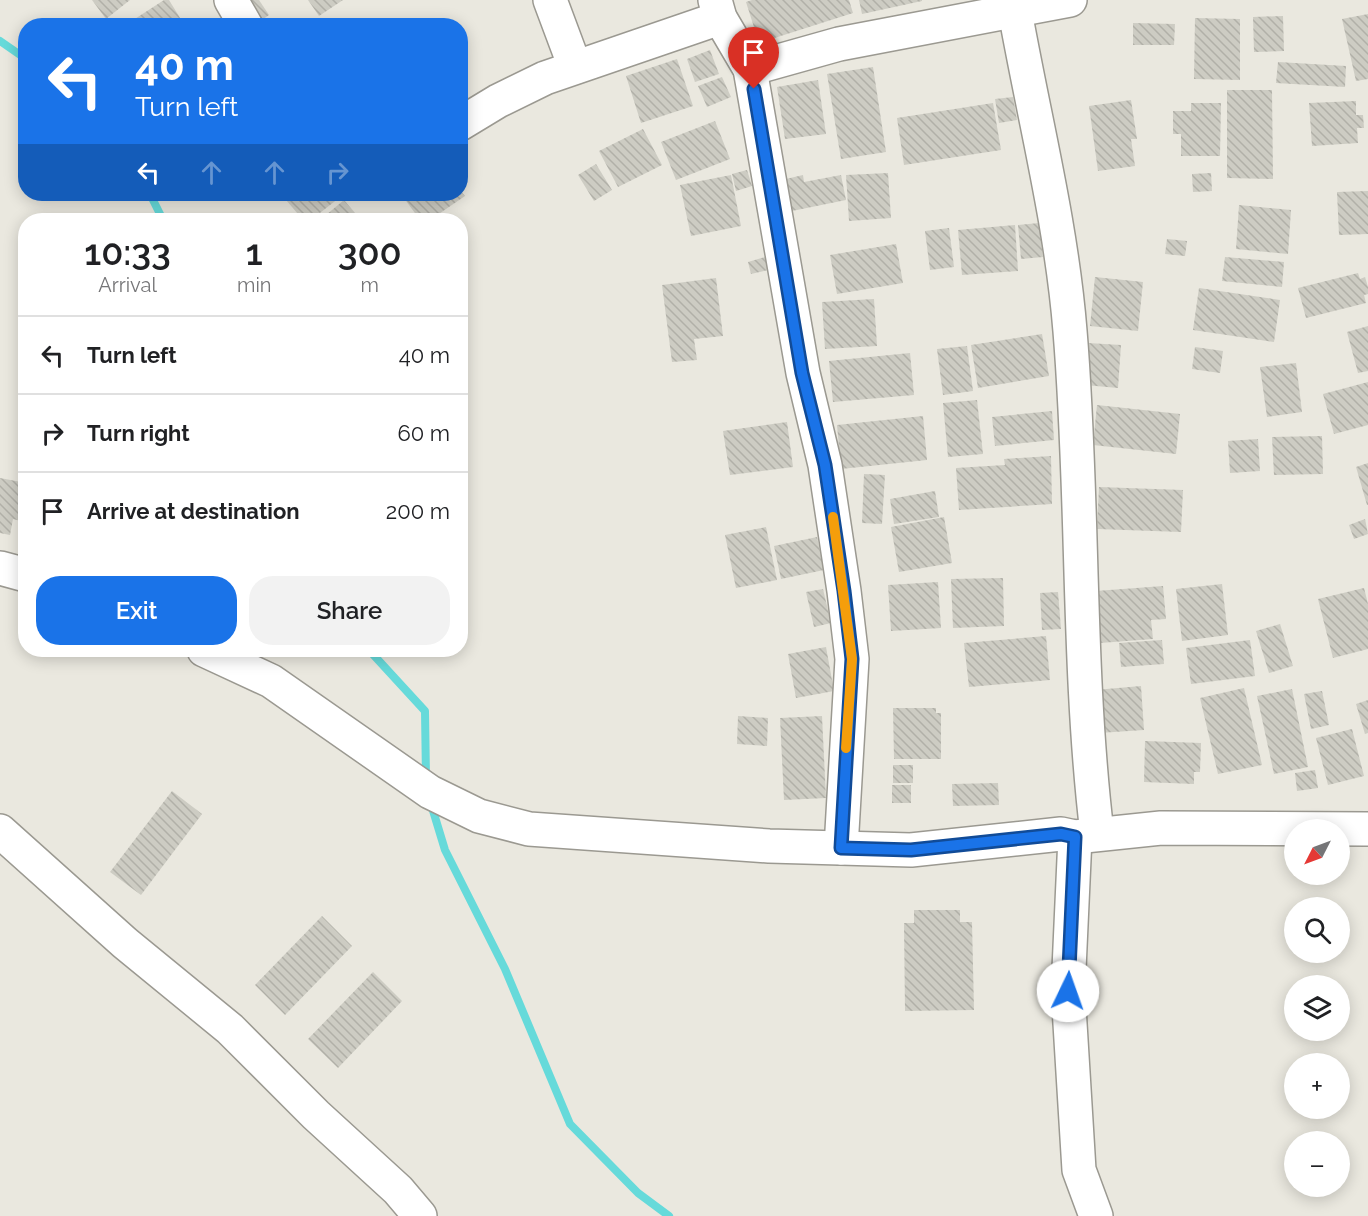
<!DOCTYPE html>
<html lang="en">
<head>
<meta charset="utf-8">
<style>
  body { margin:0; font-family:Raleway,sans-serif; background:#f2f2f2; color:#202124; height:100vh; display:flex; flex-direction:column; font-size:22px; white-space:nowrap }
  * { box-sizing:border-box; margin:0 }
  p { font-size:20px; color:#757577 }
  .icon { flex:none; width:33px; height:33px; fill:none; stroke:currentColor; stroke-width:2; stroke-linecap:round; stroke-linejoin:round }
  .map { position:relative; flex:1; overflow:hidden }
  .drawer { position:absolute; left:18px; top:213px; width:450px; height:444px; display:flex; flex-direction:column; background:#fff; border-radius:24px; box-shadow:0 3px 15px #0003 }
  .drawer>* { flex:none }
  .hud { position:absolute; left:18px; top:18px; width:450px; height:183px; border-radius:24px; box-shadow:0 3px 15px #0003; background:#1a73e8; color:#fff; overflow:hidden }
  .needle { width:39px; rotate:228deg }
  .controls { position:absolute; left:1284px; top:819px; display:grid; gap:12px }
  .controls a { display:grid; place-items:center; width:66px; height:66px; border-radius:50%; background:#fff; box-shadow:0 3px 15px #0003; font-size:30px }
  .pin { position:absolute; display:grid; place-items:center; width:51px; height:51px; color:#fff; margin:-62px -26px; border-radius:50% 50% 50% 0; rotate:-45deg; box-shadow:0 0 6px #0007 }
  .pin .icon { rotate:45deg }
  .me { position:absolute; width:66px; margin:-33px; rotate:3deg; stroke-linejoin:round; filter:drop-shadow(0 0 4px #0008) }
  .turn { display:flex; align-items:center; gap:21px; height:126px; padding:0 18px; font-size:27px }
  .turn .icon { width:78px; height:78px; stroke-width:2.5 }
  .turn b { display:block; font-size:42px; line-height:51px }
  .lanes { display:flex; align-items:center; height:57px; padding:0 18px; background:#0003; justify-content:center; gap:30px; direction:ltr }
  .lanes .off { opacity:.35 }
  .eta { display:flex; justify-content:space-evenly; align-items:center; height:102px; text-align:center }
  .eta b { font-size:36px; font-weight:600; line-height:42px }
  .action { display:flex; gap:12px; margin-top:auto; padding:12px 18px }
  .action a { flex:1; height:69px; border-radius:24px; background:#1a73e8; color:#fff; font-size:24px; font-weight:600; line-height:69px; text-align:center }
  .action a+a { background:#f2f2f2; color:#202124 }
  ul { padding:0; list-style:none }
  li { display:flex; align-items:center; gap:18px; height:78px; padding:0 18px; border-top:2px solid #e0e0e0 }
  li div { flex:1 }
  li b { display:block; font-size:22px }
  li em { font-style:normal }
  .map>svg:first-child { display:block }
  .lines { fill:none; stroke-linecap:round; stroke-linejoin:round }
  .stream { stroke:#66dada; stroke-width:8 }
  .building { fill:url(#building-back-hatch) }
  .minor-casing { stroke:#9b9991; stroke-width:36 }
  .minor { stroke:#fff; stroke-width:33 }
  .route-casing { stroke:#114b97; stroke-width:15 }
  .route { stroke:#1a73e8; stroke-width:10 }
  .slow { stroke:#f59e0b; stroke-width:10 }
</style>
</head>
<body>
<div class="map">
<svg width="1368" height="1216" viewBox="0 0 1368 1216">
  <defs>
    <pattern id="building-back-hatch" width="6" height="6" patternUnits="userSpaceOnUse" patternTransform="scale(1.5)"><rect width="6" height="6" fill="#cdccc3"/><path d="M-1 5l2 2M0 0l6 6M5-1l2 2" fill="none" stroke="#b1b0a8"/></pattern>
  </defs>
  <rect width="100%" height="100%" fill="#eae8df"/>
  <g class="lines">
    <g class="stream">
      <polyline points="0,41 26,59"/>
      <polyline points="150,194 163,220"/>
      <polyline points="369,650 425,711 426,778"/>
      <polyline points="431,804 445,850 505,969 570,1124 638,1193 669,1216"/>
    </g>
  </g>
  <g class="building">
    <polygon points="92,0 130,0 106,19"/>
    <polygon points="164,0 169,0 185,26 124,26"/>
    <polygon points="240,0 259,0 269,15 256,24"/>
    <polygon points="308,0 343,0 319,16"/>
    <polygon points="752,0 849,0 853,13 759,43 746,2"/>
    <polygon points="859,0 922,0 922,1 862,14"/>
    <polygon points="1368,14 1368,79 1356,81 1342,19"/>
    <polygon points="1283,16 1284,51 1254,52 1253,17"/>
    <polygon points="1195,18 1240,19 1240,80 1194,79"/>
    <polygon points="1133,23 1175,24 1174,45 1133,45"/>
    <polygon points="710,50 719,74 695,82 687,59"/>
    <polygon points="677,59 693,106 641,123 626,76"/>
    <polygon points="1278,62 1346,66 1345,87 1276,83"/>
    <polygon points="873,67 886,152 841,159 827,74"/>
    <polygon points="722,77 731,97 707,107 698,86"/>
    <polygon points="818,80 826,134 785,139 777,87"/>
    <polygon points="1227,90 1272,90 1273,179 1227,178"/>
    <polygon points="1013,97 1017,120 999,123 995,99"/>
    <polygon points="1131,100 1137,139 1131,139 1135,166 1098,171 1089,106"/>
    <polygon points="1356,101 1356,115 1363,115 1364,128 1357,128 1358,143 1312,146 1309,103"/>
    <polygon points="993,103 1001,150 904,165 897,118"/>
    <polygon points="1191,103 1221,103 1220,156 1181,156 1181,134 1173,134 1173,111 1191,111"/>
    <polygon points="715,121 730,159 676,180 661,142"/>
    <polygon points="643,129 662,165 618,187 599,151"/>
    <polygon points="596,164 612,190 594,201 578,175"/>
    <polygon points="747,170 752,186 736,191 732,174"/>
    <polygon points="888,173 891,218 849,221 846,175"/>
    <polygon points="1211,173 1212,191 1193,192 1192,174"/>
    <polygon points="731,175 741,226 691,236 680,185"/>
    <polygon points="803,175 804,182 841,175 846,200 792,211 786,179"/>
    <polygon points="460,190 465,196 430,220 426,216 420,220 401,194 460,194"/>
    <polygon points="1368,191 1368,234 1339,235 1337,192"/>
    <polygon points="281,194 344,194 311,220 303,220"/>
    <polygon points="344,200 361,220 320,220"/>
    <polygon points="1239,205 1291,210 1288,254 1236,249"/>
    <polygon points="1039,223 1043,257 1021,259 1018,225"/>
    <polygon points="1015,225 1018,271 962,275 958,230"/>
    <polygon points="949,228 954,267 930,270 925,231"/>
    <polygon points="1167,239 1187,241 1185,256 1165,254"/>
    <polygon points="896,244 903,283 837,294 830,255"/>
    <polygon points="765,257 768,270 751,274 748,262"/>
    <polygon points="1225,257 1284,262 1282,287 1222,281"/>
    <polygon points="1358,273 1360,279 1365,277 1368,287 1368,294 1364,295 1366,303 1306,318 1298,288"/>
    <polygon points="1095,277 1143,282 1138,331 1090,326"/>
    <polygon points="716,278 723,336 694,339 697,360 672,362 662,285"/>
    <polygon points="1199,288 1280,300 1274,342 1193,330"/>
    <polygon points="874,299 877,346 825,349 822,302"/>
    <polygon points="1368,326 1368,371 1358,373 1347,332"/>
    <polygon points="1042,334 1049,376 978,388 971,345"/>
    <polygon points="1088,343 1121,345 1118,388 1085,385"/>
    <polygon points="967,346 973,391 943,395 937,349"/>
    <polygon points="1195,347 1223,351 1220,373 1192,369"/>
    <polygon points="910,353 914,395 833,402 829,361"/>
    <polygon points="1296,363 1302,412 1267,417 1260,367"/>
    <polygon points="1368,382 1368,425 1334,434 1323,394"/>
    <polygon points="977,400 983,454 948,457 943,403"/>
    <polygon points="1097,405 1180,414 1176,454 1093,445"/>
    <polygon points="1052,411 1054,440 995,446 992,417"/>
    <polygon points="923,416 927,460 841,469 837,425"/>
    <polygon points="787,422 793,467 730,475 723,431"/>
    <polygon points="1322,436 1323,474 1274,475 1272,437"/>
    <polygon points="1258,439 1260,471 1230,473 1228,441"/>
    <polygon points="1051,456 1052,504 959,510 956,468 1005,465 1004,459"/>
    <polygon points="1368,463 1368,505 1367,505 1356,467"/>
    <polygon points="864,474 885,475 882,524 862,523"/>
    <polygon points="0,478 21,482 18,501 25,503 21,521 13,519 10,535 0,533"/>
    <polygon points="1099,487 1183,490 1181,532 1097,529"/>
    <polygon points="935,491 939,517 894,524 890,499"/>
    <polygon points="944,517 952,563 899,572 891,527"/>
    <polygon points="1365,519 1368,534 1354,539 1349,525"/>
    <polygon points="766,527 777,580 736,588 725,535"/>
    <polygon points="817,537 824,570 781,579 774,546"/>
    <polygon points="1003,578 1004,626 953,628 951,579"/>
    <polygon points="938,582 941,628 891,631 888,585"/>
    <polygon points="1222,584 1228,635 1182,641 1176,589"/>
    <polygon points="1163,586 1166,619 1151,620 1153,639 1100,643 1096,591"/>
    <polygon points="1364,588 1368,604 1368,649 1333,658 1318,599"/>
    <polygon points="823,589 831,623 814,627 806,592"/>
    <polygon points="1058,592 1061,629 1042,630 1040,593"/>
    <polygon points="1280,624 1293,666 1269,673 1256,631"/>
    <polygon points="1046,636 1050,680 969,687 964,643"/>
    <polygon points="1162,640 1164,664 1121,667 1119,643"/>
    <polygon points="1250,640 1255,676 1191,684 1186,648"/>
    <polygon points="826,647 834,691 796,698 788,654"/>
    <polygon points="1141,686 1144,730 1099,733 1095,690"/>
    <polygon points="1244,688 1262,765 1218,774 1200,698"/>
    <polygon points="1292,689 1308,767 1274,774 1257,696"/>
    <polygon points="1322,691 1329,725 1311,729 1304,694"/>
    <polygon points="1368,700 1368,733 1365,734 1356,704"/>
    <polygon points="893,708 936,708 936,713 941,713 941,759 894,759"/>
    <polygon points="738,716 768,718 767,746 737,744"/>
    <polygon points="822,716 826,798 784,800 780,718"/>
    <polygon points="1352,729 1364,776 1328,785 1316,738"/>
    <polygon points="1145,741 1201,743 1200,772 1194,772 1194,784 1144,782"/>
    <rect x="893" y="765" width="20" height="18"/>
    <polygon points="1315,770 1318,788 1297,791 1295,773"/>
    <polygon points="998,783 999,805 953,806 952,784"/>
    <rect x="892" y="785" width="19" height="18"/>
    <polygon points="172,791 202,814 141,895 110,872"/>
    <polygon points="914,910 960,910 960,922 972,922 974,1010 905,1011 904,923 914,923"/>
    <polygon points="322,916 352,946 285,1015 255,985"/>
    <polygon points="373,972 402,1001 338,1068 308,1039"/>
  </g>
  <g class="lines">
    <defs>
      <g id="minor">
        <polyline points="231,0 246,26"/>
        <polyline points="550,0 575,67"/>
        <polyline points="715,0 720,18 750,69 803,373 825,465 844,591 852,659 841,848"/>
        <path d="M1013,0C1032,110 1061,219 1070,331C1084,498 1077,666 1097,833"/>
        <polyline points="750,69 839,44 1070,0"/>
        <polyline points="460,124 498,101 545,78 720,18"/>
        <polyline points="0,568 26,575"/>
        <polyline points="204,650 271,681 430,792 479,816 529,829 769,846 911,850 1061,834 1075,837 1161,828 1368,829"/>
        <polyline points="0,831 125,943 230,1029 316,1115 398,1190 420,1216"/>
        <polyline points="1075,837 1068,991 1079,1170 1096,1216"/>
      </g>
    </defs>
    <use href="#minor" class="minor-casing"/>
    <use href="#minor" class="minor"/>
  </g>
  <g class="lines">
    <defs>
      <polyline id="route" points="754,89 802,373 825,465 844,591 852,659 841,848 911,850 1061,834 1075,837 1068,991"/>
    </defs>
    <use href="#route" class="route-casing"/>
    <use href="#route" class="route"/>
    <polyline class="slow" points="833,517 852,659 846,748"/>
  </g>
</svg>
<div class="controls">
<a><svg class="needle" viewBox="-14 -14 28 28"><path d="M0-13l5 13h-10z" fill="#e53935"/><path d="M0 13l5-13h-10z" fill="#757577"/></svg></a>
<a><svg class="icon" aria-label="search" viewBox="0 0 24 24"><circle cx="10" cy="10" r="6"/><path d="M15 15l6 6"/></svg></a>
<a><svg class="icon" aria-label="layers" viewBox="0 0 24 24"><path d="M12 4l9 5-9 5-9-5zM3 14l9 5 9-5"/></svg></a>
<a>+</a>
<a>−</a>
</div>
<div class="pin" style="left:754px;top:89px;background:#d93025"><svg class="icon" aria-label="arrive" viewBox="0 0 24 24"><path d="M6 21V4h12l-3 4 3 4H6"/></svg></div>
<svg class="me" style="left:1068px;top:991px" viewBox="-20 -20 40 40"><circle r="19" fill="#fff"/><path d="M0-13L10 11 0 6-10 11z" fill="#1a73e8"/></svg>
<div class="hud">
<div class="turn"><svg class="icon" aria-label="left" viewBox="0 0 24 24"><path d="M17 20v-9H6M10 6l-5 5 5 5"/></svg><div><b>40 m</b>Turn left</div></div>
<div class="lanes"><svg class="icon" aria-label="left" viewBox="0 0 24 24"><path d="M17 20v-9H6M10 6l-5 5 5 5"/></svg><svg class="icon off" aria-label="ahead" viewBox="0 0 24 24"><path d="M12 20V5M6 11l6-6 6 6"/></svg><svg class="icon off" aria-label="ahead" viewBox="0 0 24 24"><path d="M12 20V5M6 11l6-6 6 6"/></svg><svg class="icon off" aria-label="right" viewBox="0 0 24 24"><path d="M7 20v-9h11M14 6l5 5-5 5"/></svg></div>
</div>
<section class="drawer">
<div class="eta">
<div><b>10:33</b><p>Arrival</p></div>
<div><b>1</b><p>min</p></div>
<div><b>300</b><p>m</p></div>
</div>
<ul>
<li><svg class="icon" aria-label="left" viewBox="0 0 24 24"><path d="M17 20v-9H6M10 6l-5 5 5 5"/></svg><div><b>Turn left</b></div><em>40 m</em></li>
<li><svg class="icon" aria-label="right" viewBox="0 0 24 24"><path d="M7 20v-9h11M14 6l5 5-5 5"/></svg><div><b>Turn right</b></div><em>60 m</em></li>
<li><svg class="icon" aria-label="arrive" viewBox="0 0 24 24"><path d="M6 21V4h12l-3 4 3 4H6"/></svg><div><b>Arrive at destination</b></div><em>200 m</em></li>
</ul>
<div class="action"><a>Exit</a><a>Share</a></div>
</section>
</div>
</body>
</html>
